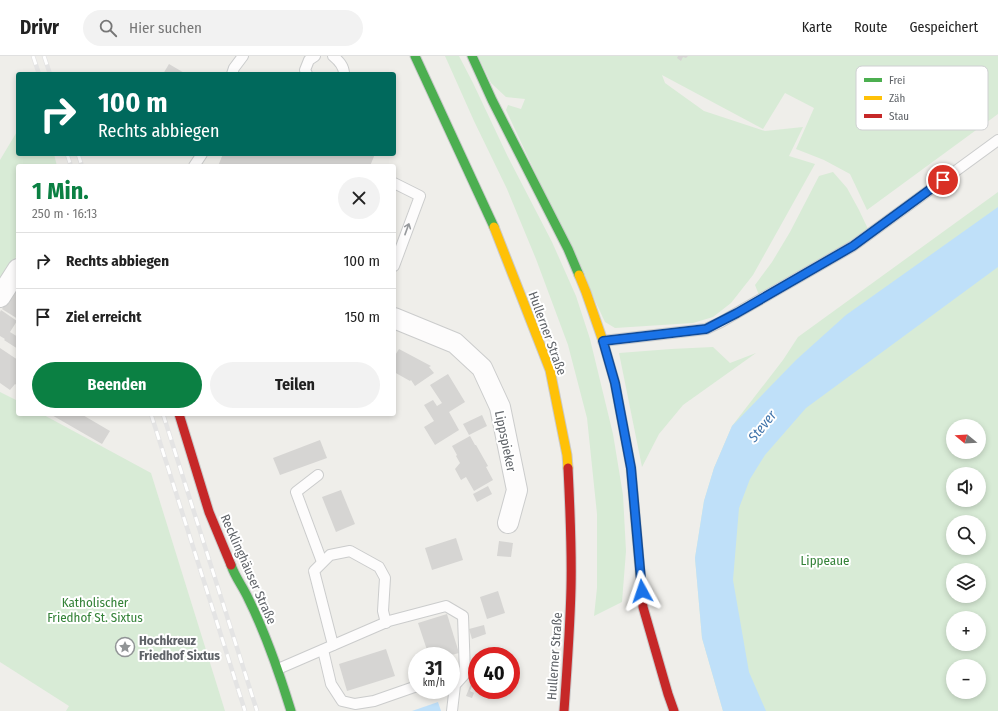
<!DOCTYPE html>
<html lang="de">
<head>
<meta charset="utf-8">
<style>
  body { margin:0; font-family:"Fira Sans Condensed",sans-serif; background:#f2f2f2; color:#222; height:100vh; display:flex; flex-direction:column; font-size:15px; white-space:nowrap }
  * { box-sizing:border-box; margin:0 }
  p { font-size:13px; color:#767676 }
  .icon { flex:none; width:22px; height:22px; fill:none; stroke:currentColor; stroke-width:2; stroke-linecap:round; stroke-linejoin:round }
  .map { position:relative; flex:1; overflow:hidden }
  .details { position:absolute; left:16px; top:108px; width:380px; height:252px; display:flex; flex-direction:column; background:#fff; border-radius:4px; box-shadow:0 2px 6px #0003 }
  .details>* { flex:none }
  .banner { position:absolute; left:16px; top:16px; width:380px; height:84px; border-radius:4px; box-shadow:0 2px 6px #0003; background:#00695c; color:#fff; overflow:hidden }
  .needle { width:26px; rotate:288deg }
  .tools { position:absolute; left:946px; top:363px; display:grid; gap:8px }
  .tools a { display:grid; place-items:center; width:40px; height:40px; border-radius:50%; background:#fff; box-shadow:0 2px 6px #0003; font-size:20px }
  .speed { position:absolute; left:408px; top:591px; display:flex; gap:8px; font-size:20px; font-weight:700; text-align:center }
  .speed>* { display:grid; place-content:center; width:52px; height:52px; border-radius:50%; background:#fff; box-shadow:0 2px 6px #0003; line-height:1 }
  .speed small { font-size:10px; font-weight:400 }
  .speed .limit { border:6px solid #d22; background:#fff; color:#111 }
  .pin { position:absolute; display:grid; place-items:center; width:34px; height:34px; color:#fff; margin:-17px; border:2px solid #fff; border-radius:50%; box-shadow:0 1px 4px #0007 }
  .me { position:absolute; width:44px; margin:-22px; rotate:355deg; stroke-linejoin:round; filter:drop-shadow(0 0 3px #0008) }
  .turn { display:flex; align-items:center; gap:14px; height:84px; padding:0 16px; font-size:18px }
  .turn .icon { width:52px; height:52px; stroke-width:2.5 }
  .turn b { display:block; font-size:28px; line-height:34px }
  .round { display:grid; place-items:center; flex:none; width:42px; height:42px; border-radius:21px; background:#f2f2f2 }
  .headline { display:flex; align-items:center; justify-content:space-between; height:68px; padding:0 16px }
  h1 { font-size:24px; font-weight:700; line-height:30px; color:#0b8043 }
  .primary-button { display:flex; gap:8px; margin-top:auto; padding:8px 16px }
  .primary-button a { flex:1; height:46px; border-radius:24px; background:#0b8043; color:#fff; font-size:16px; font-weight:700; line-height:46px; text-align:center }
  .primary-button a+a { background:#f2f2f2; color:#222 }
  ul { padding:0; list-style:none }
  li { display:flex; align-items:center; gap:12px; height:56px; padding:0 16px; border-top:1px solid #e0e0e0 }
  li div { flex:1 }
  li b { display:block; font-size:15px }
  li em { font-style:normal }
  header { display:flex; align-items:center; gap:24px; box-sizing:border-box; height:56px; padding:0 20px; background:#fff; border-bottom:1px solid #e0e0e0 }
  header strong { font-size:19px }
  nav { display:flex; gap:22px; margin-inline-start:auto; font-size:14px }
  .search { width:280px; height:36px; background:#f2f2f2; display:flex; align-items:center; gap:10px; box-sizing:border-box; padding:0 14px; border-radius:22px; color:#767676; font-size:15px }
  .map>svg:first-child { display:block }
  .green { fill:#d8ebd6; fill-rule:evenodd }
  .water { fill:#bfe0f9 }
  .building { fill:#d6d5d3 }
  .lines { fill:none; stroke-linecap:round; stroke-linejoin:round }
  .lane-casing { stroke:#cbcccc; stroke-width:12 }
  .street-casing { stroke:#cbcccc; stroke-width:22 }
  .fast-casing { stroke:#cacacb; stroke-width:11 }
  .slow-casing { stroke:#cacacb; stroke-width:11 }
  .jam-casing { stroke:#cacacb; stroke-width:11 }
  .lane { stroke:#fdfcfc; stroke-width:10 }
  .street { stroke:#fdfcfc; stroke-width:20 }
  .fast { stroke:#4caf50; stroke-width:9 }
  .slow { stroke:#ffc107; stroke-width:9 }
  .jam { stroke:#c62828; stroke-width:9 }
  .rail-casing { stroke:#e4e4e4; stroke-width:4.5 }
  .rail { stroke:#fff; stroke-width:3; stroke-dasharray:9; stroke-linecap:butt }
  .oneway { stroke:#96999c }
  .route-casing { stroke:#114b97; stroke-width:10 }
  .route { stroke:#1a73e8; stroke-width:7 }
  .labels { text-anchor:middle; stroke-width:4; stroke-linejoin:round; paint-order:stroke }
  .street-label { font-size:13px; fill:#5f6368; stroke:#fff }
  .park-label { font-size:13px; fill:#348238; stroke:#fff }
  .poi-label { font-size:13px; font-weight:bold; fill:#5f6368; stroke:#fff; text-anchor:start }
  .water-label { font-size:14px; font-style:italic; fill:#4174aa; stroke:#fff }
  .key { fill:#fff; stroke:#cfd0d2; stroke-width:1 }
  .key-label { font-size:11px; fill:#5f6368 }
</style>
</head>
<body>
<header>
<strong>Drivr</strong>
<div class="search"><svg class="icon" aria-label="search" viewBox="0 0 24 24"><circle cx="10" cy="10" r="6"/><path d="M15 15l6 6"/></svg>Hier suchen</div>
<nav><a>Karte</a><a>Route</a><a>Gespeichert</a></nav>
</header>
<div class="map">
<svg width="998" height="655" viewBox="0 0 998 655">
  <rect width="100%" height="100%" fill="#efeeea"/>
  <g class="green">
    <polygon points="445,0 459,0 473,27 507,99 552,186 576,240 590,283 613,378 623,439 626,495 622,546 594,560 597,532 597,458 587,362 568,289 536,203 507,133 474,65"/>
    <polygon points="478,0 998,0 998,58 867,154 850,118 824,104 796,93 814,52 785,37 763,73 662,19 665,27 704,55 765,75 803,71 789,100 815,108 753,219 731,247 713,261 693,267 615,272 605,266 506,54 508,49 521,53 525,43 506,41 491,27"/>
    <polygon points="18,74 18,98 54,98 57,110 18,110 18,198 0,225 0,104"/>
    <polygon points="833,116 847,132 859,154 868,173 823,203 759,239 755,229 772,206 790,176 819,120"/>
    <path d="M998,136V655H723L702,582L695,502L704,445L714,412L732,370L783,304L798,281ZM953,370H979V396H953ZM953,418H979V444H953ZM953,466H979V492H953ZM953,514H979V540H953ZM953,562H979V588H953ZM953,610H979V636H953Z"/>
    <polygon points="713,291 730,307 756,297 683,349 659,378 642,411 619,297 671,293"/>
    <polygon points="0,336 18,345 18,358 42,358 151,417 225,655 66,655 69,650 0,606"/>
  </g>
  <g class="water">
    <polygon points="998,151 998,211 806,352 765,399 750,423 739,452 733,524 749,616 766,655 723,655 702,582 695,502 704,445 714,412 732,370 796,304 846,259"/>
    <polygon points="438,646 441,655 412,655"/>
  </g>
  <g class="building">
    <polygon points="678,0 688,0 686,2 683,1 681,5 677,2"/>
    <polygon points="169,8 186,18 163,18"/>
    <polygon points="223,98 375,98 370,110 218,110"/>
    <polygon points="17,231 18,231 18,263 2,253"/>
    <polygon points="1,254 17,265 10,276 18,281 18,293 4,284 5,283 0,280 0,256"/>
    <polygon points="0,292 18,304 18,330 15,328 10,334 0,327"/>
    <polygon points="399,293 431,310 429,311 434,317 415,330 411,324 410,325 394,316 394,301"/>
    <polygon points="448,318 465,346 449,356 459,374 435,389 424,371 434,365 424,349 433,344 437,350 442,347 430,329"/>
    <polygon points="50,358 81,358 110,375 102,388"/>
    <polygon points="482,359 487,370 469,379 463,368"/>
    <polygon points="470,380 475,389 476,389 488,410 486,411 493,424 474,435 466,421 461,424 455,413 460,407 456,400 457,399 452,390"/>
    <polygon points="320,384 327,402 280,419 273,402"/>
    <polygon points="488,430 492,438 477,446 473,438"/>
    <polygon points="341,434 355,468 336,476 322,441"/>
    <polygon points="456,482 463,504 432,514 425,492"/>
    <polygon points="499,485 513,487 511,501 497,500"/>
    <polygon points="498,535 505,557 487,563 480,541"/>
    <polygon points="447,558 459,597 448,600 429,600 418,567"/>
    <polygon points="484,569 486,578 472,583 469,573"/>
    <polygon points="386,593 395,620 347,635 339,608"/>
    <polygon points="472,625 474,625 470,635 474,637 472,642 466,640"/>
  </g>
  <g class="lines">
    <defs>
      <g id="lane">
        <path d="M333,0C339,5 344,10 344,18"/>
        <polyline points="232,18 234,12 243,0"/>
        <polyline points="307,18 305,14 309,4 315,0"/>
        <polyline points="194,110 202,98"/>
        <polyline points="394,127 420,140 394,210"/>
        <polyline points="603,285 706,273 721,266 853,190 998,84"/>
        <polyline points="318,419 296,436 322,506"/>
        <polyline points="333,589 314,515 330,499 350,495 379,511 385,522 383,555 386,567"/>
        <polyline points="323,594 331,628 342,645 355,648 374,645 417,630"/>
        <polyline points="278,613 389,565 446,550 463,560 465,618 455,629 452,655"/>
      </g>
      <g id="street">
        <polyline points="0,241 18,213"/>
        <polyline points="394,262 455,287 482,312 500,351 517,434 508,467"/>
      </g>
      <g id="fast">
        <polyline points="415,0 494,171"/>
        <polyline points="472,0 492,44 568,193 579,219"/>
        <path d="M231,509C235,521 243,531 248,542C266,578 279,616 291,655"/>
      </g>
      <g id="slow">
        <polyline points="494,171 550,314 567,399 568,412"/>
        <polyline points="579,219 586,236 603,285 615,327 631,412 642,537"/>
      </g>
      <g id="jam">
        <polyline points="179,358 209,456 231,509"/>
        <polyline points="642,537 643,551 668,638 674,655"/>
        <path d="M564,655C567,614 570,573 571,532C572,492 570,452 568,412"/>
      </g>
    </defs>
    <use href="#lane" class="lane-casing"/>
    <use href="#street" class="street-casing"/>
    <use href="#fast" class="fast-casing"/>
    <use href="#slow" class="slow-casing"/>
    <use href="#jam" class="jam-casing"/>
    <use href="#lane" class="lane"/>
    <use href="#street" class="street"/>
    <use href="#fast" class="fast"/>
    <use href="#slow" class="slow"/>
    <use href="#jam" class="jam"/>
    <defs>
      <g id="rail">
        <polyline points="33,0 39,18"/>
        <polyline points="44,0 50,18"/>
        <polyline points="67,98 71,110"/>
        <polyline points="78,98 82,110"/>
        <polyline points="151,358 245,655"/>
        <polyline points="163,358 257,655"/>
      </g>
    </defs>
    <use href="#rail" class="rail-casing"/>
    <use href="#rail" class="rail"/>
  </g>
  <defs><path id="oneway-shaft" d="M-6 0H5M1.5-3L5.5 0L1.5 3" fill="none" stroke-width="1.6" stroke-linecap="round" stroke-linejoin="round"/></defs>
  <use class="oneway" href="#oneway-shaft" transform="translate(407 173) rotate(-70)"/>
  <g class="lines">
    <defs>
      <polyline id="route" points="642,535 631,412 615,327 603,285 706,273 737,257 853,190 943,124"/>
    </defs>
    <use href="#route" class="route-casing"/>
    <use href="#route" class="route"/>
  </g>
  <defs>
    <symbol id="sight-ring" viewBox="-11 -11 22 22"><circle r="9.5" fill="#fff" stroke="#919496" stroke-width="1.5"/><path d="M0-6L1.8-2.2L6-1.7L2.9 1.2L3.7 5.4L0 3.3L-3.7 5.4L-2.9 1.2L-6-1.7L-1.8-2.2Z" fill="#919496"/></symbol>
  </defs>
  <g fill-rule="evenodd">
    <use href="#sight-ring" x="114" y="580" width="22" height="22"/>
  </g>
  <g class="labels">
    <g class="street-label">
      <text transform="translate(548 277) rotate(70)" y="5">Hullerner Straße</text>
      <text transform="translate(506 385) rotate(78)" y="5">Lippspieker</text>
      <text transform="translate(249 513) rotate(66)" y="5">Recklinghäuser Straße</text>
      <text transform="translate(554 600) rotate(-86)" y="5">Hullerner Straße</text>
    </g>
    <g class="park-label">
      <text x="825" y="509">Lippeaue</text>
      <text x="95" y="551">Katholischer<tspan x="95" dy="15">Friedhof St. Sixtus</tspan></text>
    </g>
    <g class="poi-label">
      <text x="139" y="589">Hochkreuz<tspan x="139" dy="15">Friedhof Sixtus</tspan></text>
    </g>
    <g class="water-label">
      <text transform="translate(762 370) rotate(-51)" y="5">Stever</text>
    </g>
  </g>
  <rect x="856" y="10" width="132" height="64" rx="6" class="key"/>
  <rect x="864" y="22" width="18" height="4" fill="#4caf50"/>
  <rect x="864" y="40" width="18" height="4" fill="#ffc107"/>
  <rect x="864" y="58" width="18" height="4" fill="#c62828"/>
  <g class="key-label">
    <text x="889" y="28">Frei</text>
    <text x="889" y="46">Zäh</text>
    <text x="889" y="64">Stau</text>
  </g>
</svg>
<div class="tools">
<a><svg class="needle" viewBox="-14 -14 28 28"><path d="M0-13l5 13h-10z" fill="#e53935"/><path d="M0 13l5-13h-10z" fill="#767676"/></svg></a>
<a><svg class="icon" aria-label="sound" viewBox="0 0 24 24"><path d="M4 9h4l5-4v14l-5-4H4zM17 9q2 3 0 6"/></svg></a>
<a><svg class="icon" aria-label="search" viewBox="0 0 24 24"><circle cx="10" cy="10" r="6"/><path d="M15 15l6 6"/></svg></a>
<a><svg class="icon" aria-label="layers" viewBox="0 0 24 24"><path d="M12 4l9 5-9 5-9-5zM3 14l9 5 9-5"/></svg></a>
<a>+</a>
<a>−</a>
</div>
<div class="speed"><div>31<small>km/h</small></div><div class="limit">40</div></div>
<div class="pin" style="left:943px;top:124px;background:#d93025"><svg class="icon" aria-label="arrive" viewBox="0 0 24 24"><path d="M6 21V4h12l-3 4 3 4H6"/></svg></div>
<svg class="me" style="left:642px;top:535px" viewBox="-20 -20 40 40"><path d="M0-17L14 15 0 8-14 15z" fill="#1a73e8" stroke="#fff" stroke-width="4"/></svg>
<div class="banner">
<div class="turn"><svg class="icon" aria-label="right" viewBox="0 0 24 24"><path d="M7 20v-9h11M14 6l5 5-5 5"/></svg><div><b>100 m</b>Rechts abbiegen</div></div>
</div>
<section class="details">
<div class="headline"><div><h1>1 Min.</h1><p>250 m · 16:13</p></div><a class="round"><svg class="icon" aria-label="close" viewBox="0 0 24 24"><path d="M6 6l12 12M18 6L6 18"/></svg></a></div>
<ul>
<li><svg class="icon" aria-label="right" viewBox="0 0 24 24"><path d="M7 20v-9h11M14 6l5 5-5 5"/></svg><div><b>Rechts abbiegen</b></div><em>100 m</em></li>
<li><svg class="icon" aria-label="arrive" viewBox="0 0 24 24"><path d="M6 21V4h12l-3 4 3 4H6"/></svg><div><b>Ziel erreicht</b></div><em>150 m</em></li>
</ul>
<div class="primary-button"><a>Beenden</a><a>Teilen</a></div>
</section>
</div>
</body>
</html>
